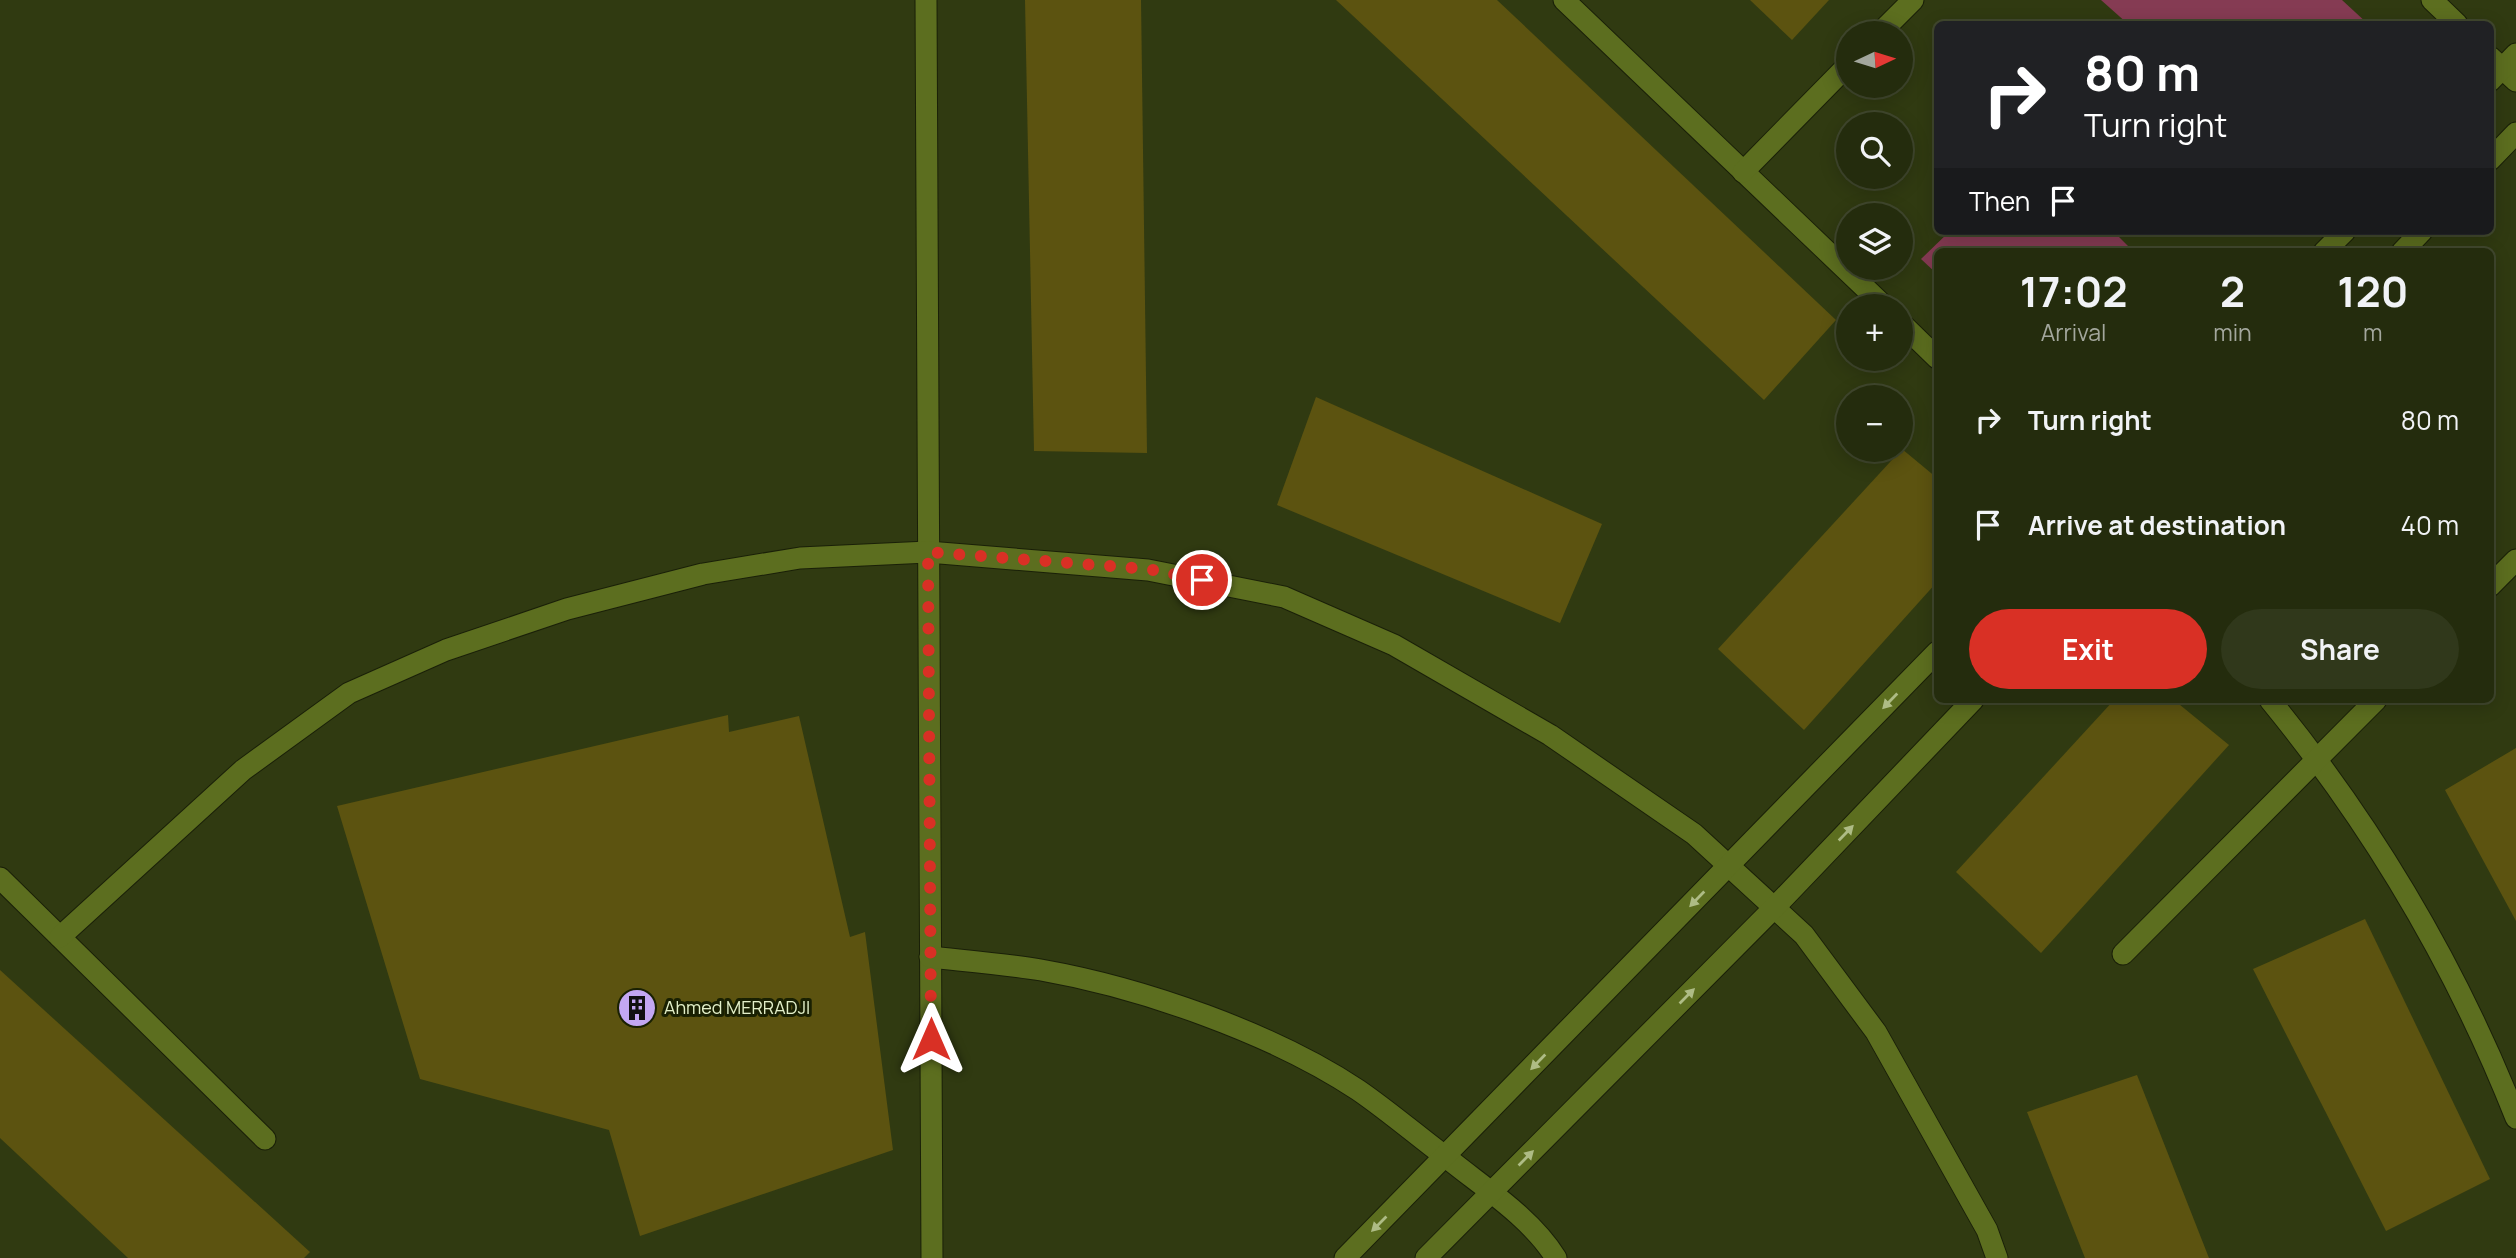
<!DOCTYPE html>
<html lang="en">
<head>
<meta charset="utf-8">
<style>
  body { margin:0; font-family:Manrope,sans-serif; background:#30381b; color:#f1f3f6; height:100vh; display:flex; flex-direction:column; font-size:26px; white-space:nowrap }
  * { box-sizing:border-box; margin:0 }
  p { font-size:23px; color:#a3a79d }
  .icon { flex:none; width:38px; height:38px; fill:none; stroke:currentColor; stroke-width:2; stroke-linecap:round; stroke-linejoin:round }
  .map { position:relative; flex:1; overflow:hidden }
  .side { position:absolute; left:1934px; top:248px; width:560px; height:455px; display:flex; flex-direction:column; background:#242c0d; border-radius:10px; box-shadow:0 4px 18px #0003,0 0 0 2px #41482e }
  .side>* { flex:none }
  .top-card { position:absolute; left:1934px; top:21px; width:560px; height:214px; border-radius:10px; box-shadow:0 4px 18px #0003,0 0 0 2px #41482e; background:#202124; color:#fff; overflow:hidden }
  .needle { width:46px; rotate:86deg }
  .tools { position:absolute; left:1836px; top:21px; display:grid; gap:14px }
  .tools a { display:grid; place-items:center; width:77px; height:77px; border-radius:50%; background:#242c0d; box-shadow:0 4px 18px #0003,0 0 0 2px #41482e; font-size:35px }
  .pin { position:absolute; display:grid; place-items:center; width:60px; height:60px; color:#fff; margin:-30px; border:4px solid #fff; border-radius:50%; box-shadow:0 2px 7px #0007 }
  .me { position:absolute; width:77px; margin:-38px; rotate:0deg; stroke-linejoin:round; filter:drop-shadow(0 0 5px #0008) }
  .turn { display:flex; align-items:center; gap:24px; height:147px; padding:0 35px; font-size:32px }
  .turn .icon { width:91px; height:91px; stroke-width:2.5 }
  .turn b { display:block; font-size:49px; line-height:60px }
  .then { display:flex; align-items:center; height:66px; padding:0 35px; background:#0003; gap:14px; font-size:26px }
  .eta { display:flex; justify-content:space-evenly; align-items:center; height:119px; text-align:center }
  .eta b { font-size:42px; font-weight:700; line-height:49px }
  .button { display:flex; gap:14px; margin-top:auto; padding:14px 35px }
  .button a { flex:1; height:80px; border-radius:42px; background:#d93025; color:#fff; font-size:28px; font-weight:700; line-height:80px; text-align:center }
  .button a+a { background:#30381b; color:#f1f3f6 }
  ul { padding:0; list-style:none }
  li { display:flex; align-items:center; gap:21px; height:105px; padding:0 35px }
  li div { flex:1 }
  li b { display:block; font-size:26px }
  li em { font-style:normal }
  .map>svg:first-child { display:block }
  .green { fill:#853b53 }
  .building { fill:#5c5310 }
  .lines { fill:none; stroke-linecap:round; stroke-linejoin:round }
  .minor-casing { stroke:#1a2008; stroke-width:23 }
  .minor { stroke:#5c6e1f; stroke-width:21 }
  .oneway { fill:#aebc85 }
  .route { stroke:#d93025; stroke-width:12; stroke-dasharray:0 21.6 }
  .labels { text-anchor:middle; stroke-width:6; stroke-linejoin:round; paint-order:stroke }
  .poi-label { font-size:18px; fill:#e4f0c9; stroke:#192002; text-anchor:start }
</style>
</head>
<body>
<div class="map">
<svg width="2516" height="1258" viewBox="0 0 2516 1258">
  <rect width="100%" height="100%" fill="#303a11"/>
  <g class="green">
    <polygon points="2101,0 2342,0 2368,24 2128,24"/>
    <polygon points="1950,231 2113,231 2134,252 1937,252 1937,274 1921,259"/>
  </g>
  <g class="building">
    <polygon points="1025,0 1141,0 1147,453 1034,451"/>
    <polygon points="1336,0 1497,0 1836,320 1764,400"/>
    <polygon points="1750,0 1829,0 1792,40"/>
    <polygon points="1316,397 1602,524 1560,623 1277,505"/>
    <polygon points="1902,449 1937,478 1937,582 1804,730 1718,649"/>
    <polygon points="2114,700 2174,700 2229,745 2041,953 1956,872"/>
    <polygon points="728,715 729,732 799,716 850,937 865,932 893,1150 640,1236 609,1130 420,1079 337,806"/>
    <polygon points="2516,748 2516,921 2445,790"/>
    <polygon points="2365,919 2490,1179 2386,1231 2253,969"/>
    <polygon points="0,970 310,1252 304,1258 128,1258 0,1138"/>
    <polygon points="2137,1075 2209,1258 2085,1258 2027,1112"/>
  </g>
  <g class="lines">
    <defs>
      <g id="minor">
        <polyline points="926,0 932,1258"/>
        <polyline points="1564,0 1884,306"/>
        <polyline points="2432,0 2457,24"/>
        <polyline points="1880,33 1913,0"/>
        <polyline points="2490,57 2516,81"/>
        <polyline points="2490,81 2516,54"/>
        <polyline points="2490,160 2516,133"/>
        <polyline points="1743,172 1848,65"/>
        <polyline points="2324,252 2345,231"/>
        <polyline points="2402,252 2422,231"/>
        <polyline points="1900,322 1937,358"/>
        <polyline points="2490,586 2516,560"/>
        <path d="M2270,700C2373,826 2456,966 2516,1118"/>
        <polyline points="0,878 265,1139"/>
        <polyline points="60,937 243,770 349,693 446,650 567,609 703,574 800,558 928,552 1148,570 1284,597 1394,645 1550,735 1694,834 1804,935 1876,1032 1987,1230 1997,1258"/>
        <polyline points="2123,954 2376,700"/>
        <path d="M930,957C967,961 1005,964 1041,970C1143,988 1272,1033 1358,1090C1390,1112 1420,1138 1451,1161C1486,1189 1532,1219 1556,1258"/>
        <polyline points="1345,1258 1937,652"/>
        <polyline points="1426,1258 1774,908 1973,700"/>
      </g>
    </defs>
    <use href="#minor" class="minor-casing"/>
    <use href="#minor" class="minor"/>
  </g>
  <defs><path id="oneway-solid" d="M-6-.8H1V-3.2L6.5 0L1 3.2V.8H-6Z" transform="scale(1.75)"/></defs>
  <g class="oneway">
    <use href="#oneway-solid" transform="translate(1890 701) rotate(134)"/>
    <use href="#oneway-solid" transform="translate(1846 833) rotate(-46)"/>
    <use href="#oneway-solid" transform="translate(1697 899) rotate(134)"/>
    <use href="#oneway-solid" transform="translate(1687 996) rotate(-45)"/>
    <use href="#oneway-solid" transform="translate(1538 1062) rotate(134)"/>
    <use href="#oneway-solid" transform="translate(1526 1158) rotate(-45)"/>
    <use href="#oneway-solid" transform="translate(1379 1224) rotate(135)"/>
  </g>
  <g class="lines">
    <polyline class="route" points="931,1039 928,552 1148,569 1202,580"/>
  </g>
  <defs>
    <symbol id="building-disc" viewBox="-11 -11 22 22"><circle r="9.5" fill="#c3a7f2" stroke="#192002"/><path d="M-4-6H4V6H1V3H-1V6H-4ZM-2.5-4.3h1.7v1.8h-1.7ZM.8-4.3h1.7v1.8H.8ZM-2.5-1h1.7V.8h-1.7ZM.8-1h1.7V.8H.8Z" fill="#111"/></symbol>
  </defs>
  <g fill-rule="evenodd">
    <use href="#building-disc" x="615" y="986" width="44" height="44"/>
  </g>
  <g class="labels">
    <g class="poi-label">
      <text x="664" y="1014">Ahmed MERRADJI</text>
    </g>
  </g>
</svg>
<div class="tools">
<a><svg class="needle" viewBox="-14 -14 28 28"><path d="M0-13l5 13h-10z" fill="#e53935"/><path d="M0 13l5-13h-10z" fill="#a3a79d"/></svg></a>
<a><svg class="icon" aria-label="search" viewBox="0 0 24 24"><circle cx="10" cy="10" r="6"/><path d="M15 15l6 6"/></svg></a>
<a><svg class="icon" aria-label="layers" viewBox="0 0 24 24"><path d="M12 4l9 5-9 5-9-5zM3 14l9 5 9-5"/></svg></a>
<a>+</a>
<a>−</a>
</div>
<div class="pin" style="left:1202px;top:580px;background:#d93025"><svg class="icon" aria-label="arrive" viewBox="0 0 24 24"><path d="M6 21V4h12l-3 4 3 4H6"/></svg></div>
<svg class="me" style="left:931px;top:1039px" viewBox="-20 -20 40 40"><path d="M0-17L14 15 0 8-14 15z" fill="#d93025" stroke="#fff" stroke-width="4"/></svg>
<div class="top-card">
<div class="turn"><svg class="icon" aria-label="right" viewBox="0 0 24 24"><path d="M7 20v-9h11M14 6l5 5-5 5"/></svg><div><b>80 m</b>Turn right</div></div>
<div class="then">Then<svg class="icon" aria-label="arrive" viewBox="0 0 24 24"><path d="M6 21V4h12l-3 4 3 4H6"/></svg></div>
</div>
<section class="side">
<div class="eta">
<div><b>17:02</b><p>Arrival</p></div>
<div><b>2</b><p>min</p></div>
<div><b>120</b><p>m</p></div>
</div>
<ul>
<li><svg class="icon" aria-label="right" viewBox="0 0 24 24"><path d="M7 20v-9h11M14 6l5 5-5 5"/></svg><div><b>Turn right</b></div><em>80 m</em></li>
<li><svg class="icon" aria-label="arrive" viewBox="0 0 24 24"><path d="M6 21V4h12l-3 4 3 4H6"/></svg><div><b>Arrive at destination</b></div><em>40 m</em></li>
</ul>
<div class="button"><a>Exit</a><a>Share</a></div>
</section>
</div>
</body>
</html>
